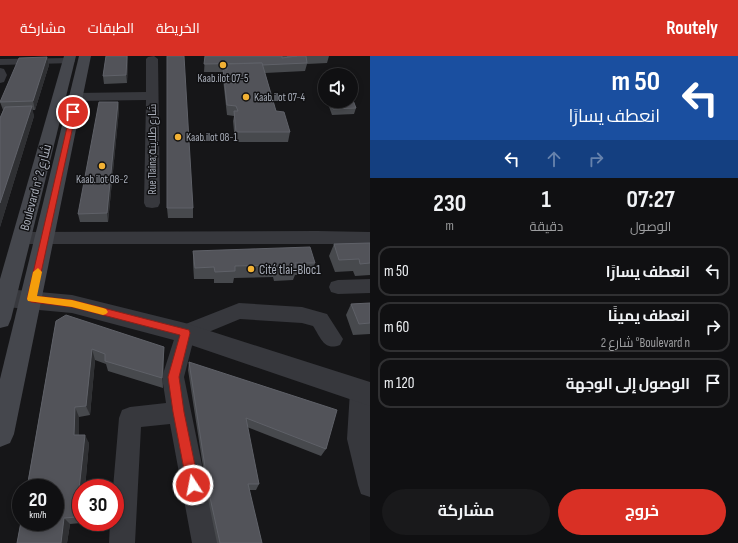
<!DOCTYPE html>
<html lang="ar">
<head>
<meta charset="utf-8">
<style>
  body { margin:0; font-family:"Sofia Sans Condensed",Cairo,sans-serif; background:#19191b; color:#f1f3f6; direction:rtl; height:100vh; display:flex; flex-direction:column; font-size:15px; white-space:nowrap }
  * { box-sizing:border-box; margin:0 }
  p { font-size:13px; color:#9c9d9f }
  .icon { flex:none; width:22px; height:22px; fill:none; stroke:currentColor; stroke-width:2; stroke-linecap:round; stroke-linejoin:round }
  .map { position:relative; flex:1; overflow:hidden; direction:ltr }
  .sheet { display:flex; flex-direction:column; background:#101012; width:368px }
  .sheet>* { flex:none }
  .guide { background:#1a4fa0; color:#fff; overflow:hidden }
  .buttons { position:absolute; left:318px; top:12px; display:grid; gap:8px }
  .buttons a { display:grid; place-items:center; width:40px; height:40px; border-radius:50%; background:#101012; box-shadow:0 2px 6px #0003,0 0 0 1px #303032; font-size:20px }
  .speed { position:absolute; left:12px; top:423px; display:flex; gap:8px; font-size:20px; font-weight:700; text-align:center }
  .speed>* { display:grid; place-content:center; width:52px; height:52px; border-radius:50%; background:#101012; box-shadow:0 2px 6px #0003,0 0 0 1px #303032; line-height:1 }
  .speed small { font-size:10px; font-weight:400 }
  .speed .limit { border:6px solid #d22; background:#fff; color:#111 }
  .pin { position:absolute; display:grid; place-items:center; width:34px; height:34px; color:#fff; margin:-17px; border:2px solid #fff; border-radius:50%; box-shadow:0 1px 4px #0007 }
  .me { position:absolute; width:44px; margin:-22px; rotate:349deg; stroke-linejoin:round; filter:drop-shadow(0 0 3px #0008) }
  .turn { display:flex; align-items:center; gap:14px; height:84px; padding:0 12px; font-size:18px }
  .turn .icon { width:52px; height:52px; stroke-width:2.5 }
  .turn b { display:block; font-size:28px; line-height:34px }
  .lanes { display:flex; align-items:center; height:38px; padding:0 12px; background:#0003; justify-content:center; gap:20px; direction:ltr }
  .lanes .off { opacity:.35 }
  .eta { display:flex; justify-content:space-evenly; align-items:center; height:68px; text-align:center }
  .eta b { font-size:24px; font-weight:700; line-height:28px }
  .action { display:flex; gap:8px; margin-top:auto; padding:8px 12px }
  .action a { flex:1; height:46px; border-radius:24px; background:#d93025; color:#fff; font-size:16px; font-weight:700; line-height:46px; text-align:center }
  .action a+a { background:#19191b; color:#f1f3f6 }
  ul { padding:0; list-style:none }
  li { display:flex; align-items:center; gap:12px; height:50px; margin:0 8px 6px; padding:0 4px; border:2px solid #303032; border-radius:12px }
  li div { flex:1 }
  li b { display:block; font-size:15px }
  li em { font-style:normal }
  header { display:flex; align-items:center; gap:24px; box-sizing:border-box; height:56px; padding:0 20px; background:#d93025; color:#fff }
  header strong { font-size:19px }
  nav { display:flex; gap:22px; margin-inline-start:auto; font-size:14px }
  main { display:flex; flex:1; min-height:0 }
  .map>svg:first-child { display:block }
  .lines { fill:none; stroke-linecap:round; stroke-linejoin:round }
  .minor { fill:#37383d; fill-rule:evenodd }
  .tertiary { fill:#37383d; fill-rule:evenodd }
  .secondary { fill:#45474d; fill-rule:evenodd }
  .wall { fill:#47494d }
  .shaded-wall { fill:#2f3033 }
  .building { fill:#525359; stroke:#5f6168 }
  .route { fill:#d93025; stroke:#8d1f18 }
  .slow { fill:#f59e0b }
  .poi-dot { fill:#f2b134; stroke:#111113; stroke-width:1.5 }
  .labels { text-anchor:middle; stroke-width:3; stroke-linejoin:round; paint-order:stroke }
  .far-poi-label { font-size:11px; fill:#a8adb8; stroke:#111113 }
  .far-street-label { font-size:11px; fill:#a8adb8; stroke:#111113 }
  .street-label { font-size:13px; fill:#a8adb8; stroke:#111113 }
  .poi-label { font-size:13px; fill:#a8adb8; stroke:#111113; text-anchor:start }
</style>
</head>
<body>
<header>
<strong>Routely</strong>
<nav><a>الخريطة</a><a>الطبقات</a><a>مشاركة</a></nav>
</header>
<main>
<section class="sheet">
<div class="guide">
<div class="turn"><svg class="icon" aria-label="left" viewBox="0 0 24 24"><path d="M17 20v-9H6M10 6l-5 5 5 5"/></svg><div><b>50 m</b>انعطف يسارًا</div></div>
<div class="lanes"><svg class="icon" aria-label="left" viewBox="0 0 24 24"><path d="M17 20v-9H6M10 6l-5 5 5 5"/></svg><svg class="icon off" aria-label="ahead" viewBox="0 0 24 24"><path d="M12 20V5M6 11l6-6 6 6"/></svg><svg class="icon off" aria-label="right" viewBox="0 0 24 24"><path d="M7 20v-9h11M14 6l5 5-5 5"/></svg></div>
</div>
<div class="eta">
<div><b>07:27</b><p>الوصول</p></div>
<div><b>1</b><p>دقيقة</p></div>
<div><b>230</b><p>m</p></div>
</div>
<ul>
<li><svg class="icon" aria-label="left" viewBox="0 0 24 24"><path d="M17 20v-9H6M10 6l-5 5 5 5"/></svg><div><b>انعطف يسارًا</b></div><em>50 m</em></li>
<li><svg class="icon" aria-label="right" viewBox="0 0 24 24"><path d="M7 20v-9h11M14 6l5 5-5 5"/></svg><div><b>انعطف يمينًا</b><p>Boulevard n° شارع 2</p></div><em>60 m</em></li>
<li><svg class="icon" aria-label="arrive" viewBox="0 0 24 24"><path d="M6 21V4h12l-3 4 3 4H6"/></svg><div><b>الوصول إلى الوجهة</b></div><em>120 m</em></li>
</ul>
<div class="action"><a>خروج</a><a>مشاركة</a></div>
</section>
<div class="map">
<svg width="370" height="487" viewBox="0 0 370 487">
  <rect width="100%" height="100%" fill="#161618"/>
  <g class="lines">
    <g class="minor">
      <polygon points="154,0 158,3 160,147 158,151 152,152 146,151 144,147 146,44 76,45 72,44 70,41 72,38 76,37 146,36 146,3 148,1"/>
      <polygon points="69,2 73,3 75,5 73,7 0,9 0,3"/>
      <polygon points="0,12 4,13 7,19 4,26 0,27"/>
      <polygon points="317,175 370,176 370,188 21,188 15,186 12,182 15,178 21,176"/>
      <polygon points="370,223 370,237 338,238 331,236 329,231 331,226 338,224"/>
      <path d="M239,247L302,251L327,258L343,283L340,289C324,295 321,282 313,270L302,267L240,263L194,282L184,321L218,487H192L170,368L141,371L135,487H109L110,466H115V432H113L119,362L122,354L130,351L166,347L162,321L178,271Z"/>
      <polygon points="361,325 369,328 370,331 370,441 361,438 358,429 347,383 350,335 353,328"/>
    </g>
    <polygon class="tertiary" points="6,233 72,239 185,267 370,326 370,350 185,287 72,257 6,251 0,249 0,235"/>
    <g class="secondary">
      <polygon points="64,0 76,0 11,263 8,270 0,272 0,223"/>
      <polygon points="79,0 91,0 14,378 10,387 0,391 0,323"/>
    </g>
  </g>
  <g class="wall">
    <polygon points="106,0 128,0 127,27 104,28 103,20"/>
    <polygon points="205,0 329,0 327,7 307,8 305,15 265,17 276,55 290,76 288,86 235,86 233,65 234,60 227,59 223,23 223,16 204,16"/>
    <polygon points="47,1 49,9 35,54 32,54 34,60 0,171 0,62 3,54 0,46"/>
    <polygon points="327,45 351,45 356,52 354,58 332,59"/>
    <polygon points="118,46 119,54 108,166 80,166 78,158"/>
    <polygon points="167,152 193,152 193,162 168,162"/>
    <polygon points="370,187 370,219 355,220 353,215 335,216 329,200 334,188"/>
    <polygon points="193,195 315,207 311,218 295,219 293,224 274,225 273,221 234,222 233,227 214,227 214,223 194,223 193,207"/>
    <polygon points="370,247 370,278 353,279 346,259 351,248"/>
    <polygon points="56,265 164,291 164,301 163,332 108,315 106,308 95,304 90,359 79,361 79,379 89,387 85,432 81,432 81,467 70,468 67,487 17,487"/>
    <polygon points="189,306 326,393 321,400 247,371 259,428 256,434 249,434 262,487 217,487 208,443 188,314"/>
  </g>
  <g class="shaded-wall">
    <polygon points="127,0 128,0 127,27 126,19"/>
    <polygon points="47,1 49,9 35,54 33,45"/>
    <polygon points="118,46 119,54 108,166 107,157"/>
    <polygon points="32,50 34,60 0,171 0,147"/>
    <polygon points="164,291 164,301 163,332 162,322"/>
    <polygon points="92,293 95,304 90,359 86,350"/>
    <polygon points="75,351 79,361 79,388 74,379"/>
    <polygon points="85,379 89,387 85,432 81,432 81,467 76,461"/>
    <polygon points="64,462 70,468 67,487 61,487"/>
  </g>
  <g class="building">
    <polygon points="106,0 127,0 126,19 103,20"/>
    <polygon points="167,0 184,0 193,152 167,152"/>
    <polygon points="205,0 282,0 282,2 297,0 287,0 306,0 307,7 262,9 262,7 204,8"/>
    <polygon points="47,1 33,45 0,46 19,2"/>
    <polygon points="262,7 276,55 284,56 290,76 236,76 234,55 238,55 236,50 227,49 223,13 227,14 227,8"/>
    <polygon points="351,39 356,52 333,53 330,45 351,45"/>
    <polygon points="99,46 118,46 107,157 78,158"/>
    <polygon points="32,50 0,147 0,62 5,51"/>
    <polygon points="370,187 370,207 360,208 359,203 339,204 334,188"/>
    <polygon points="310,191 315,207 295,207 296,212 277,213 276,209 235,210 235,215 215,216 214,211 195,212 193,195"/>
    <polygon points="370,247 370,267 359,268 351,248"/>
    <polygon points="66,259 164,291 162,322 105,305 105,298 92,293 86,350 75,351 74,379 85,379 76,461 64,462 61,487 17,487 21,466 55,466 55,432 27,432 56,265"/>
    <polygon points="189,306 337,354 326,393 246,362 259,428 248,428 262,487 220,487 209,437"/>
  </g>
  <polygon class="route" points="71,54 76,56 36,240 72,244 189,274 190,277 179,321 184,356 199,429 197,433 193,435 189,433 187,429 173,356 168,321 180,279 72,251 31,246 27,243"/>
  <polygon class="slow" points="38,212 42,216 37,240 72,244 103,252 106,253 108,256 106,258 103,259 72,251 28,245 27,243 33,216"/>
  <g class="poi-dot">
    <circle cx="223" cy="9" r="4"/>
    <circle cx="246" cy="41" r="4"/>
    <circle cx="178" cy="81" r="4"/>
    <circle cx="102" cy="110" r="4"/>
    <circle cx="251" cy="213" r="4"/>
  </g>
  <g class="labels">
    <g class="far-poi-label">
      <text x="223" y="26">Kaab.ilot 07-5</text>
      <text x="254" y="45" text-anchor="start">Kaab.ilot 07-4</text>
      <text x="186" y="85" text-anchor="start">Kaab.ilot 08-1</text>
      <text x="102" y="127">Kaab.ilot 08-2</text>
    </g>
    <g class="far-street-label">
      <text transform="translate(152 93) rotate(-90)" y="4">Rue Tlaina;شارع طلاينة</text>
    </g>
    <g class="street-label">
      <text transform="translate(35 131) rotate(-75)" y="5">Boulevard n° شارع 2</text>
    </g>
    <g class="poi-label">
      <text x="259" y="218">Cité tlai-Bloc1</text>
    </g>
  </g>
</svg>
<div class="buttons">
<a><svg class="icon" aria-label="sound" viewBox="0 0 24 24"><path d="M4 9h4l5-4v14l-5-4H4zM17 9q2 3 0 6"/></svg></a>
</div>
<div class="speed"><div>20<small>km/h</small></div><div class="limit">30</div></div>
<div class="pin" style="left:73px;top:56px;background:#d93025"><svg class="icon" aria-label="arrive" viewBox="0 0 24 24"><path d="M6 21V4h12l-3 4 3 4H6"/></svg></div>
<svg class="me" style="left:193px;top:429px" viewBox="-20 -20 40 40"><circle r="17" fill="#d93025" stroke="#fff" stroke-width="3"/><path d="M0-11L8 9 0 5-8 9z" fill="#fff"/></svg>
</div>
</main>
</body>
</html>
